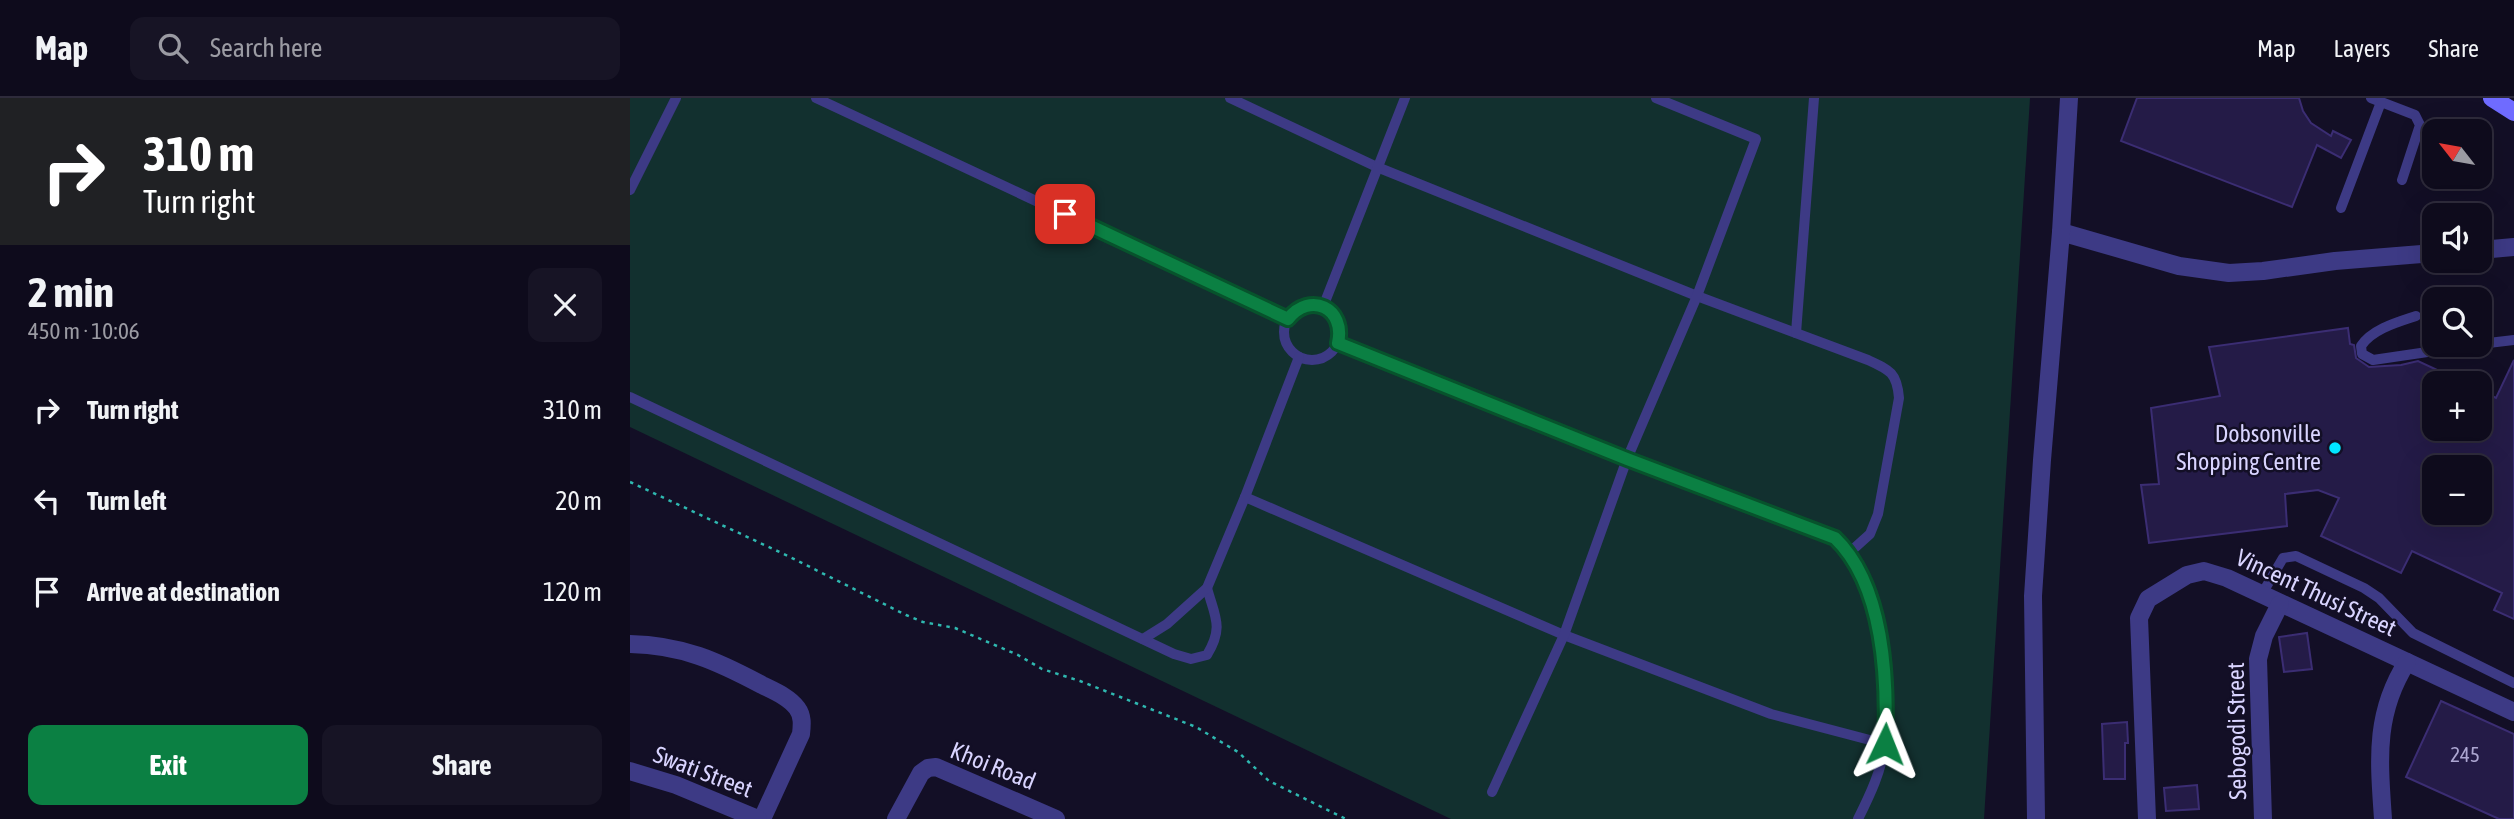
<!DOCTYPE html>
<html lang="en">
<head>
<meta charset="utf-8">
<style>
  body { margin:0; font-family:"Asap Condensed",sans-serif; background:#171425; color:#f1f3f6; height:100vh; display:flex; flex-direction:column; font-size:26px; white-space:nowrap }
  * { box-sizing:border-box; margin:0 }
  p { font-size:23px; color:#9b9ba3 }
  .icon { flex:none; width:38px; height:38px; fill:none; stroke:currentColor; stroke-width:2; stroke-linecap:round; stroke-linejoin:round }
  .map { position:relative; flex:1; overflow:hidden }
  .details { display:flex; flex-direction:column; background:#0e0b1c; width:630px }
  .details>* { flex:none }
  .hud { background:#202124; color:#fff; overflow:hidden }
  .needle { width:46px; rotate:301deg }
  .controls { position:absolute; left:1792px; top:21px; display:grid; gap:14px }
  .controls a { display:grid; place-items:center; width:70px; height:70px; border-radius:14px; background:#0e0b1c; box-shadow:0 7px 28px #0002,0 0 0 2px #2e2b3b; font-size:35px }
  .pin { position:absolute; display:grid; place-items:center; width:60px; height:60px; color:#fff; margin:-30px; border-radius:14px; box-shadow:0 4px 10px #0006 }
  .me { position:absolute; width:77px; margin:-38px; rotate:2deg; stroke-linejoin:round; filter:drop-shadow(0 0 5px #0008) }
  .turn { display:flex; align-items:center; gap:24px; height:147px; padding:0 28px; font-size:32px }
  .turn .icon { width:91px; height:91px; stroke-width:2.5 }
  .turn b { display:block; font-size:49px; line-height:60px }
  .round { display:grid; place-items:center; flex:none; width:74px; height:74px; border-radius:14px; background:#171425 }
  .headline { display:flex; align-items:center; justify-content:space-between; height:119px; padding:0 28px }
  h1 { font-size:42px; font-weight:700; line-height:52px }
  .cta { display:flex; gap:14px; margin-top:auto; padding:14px 28px }
  .cta a { flex:1; height:80px; border-radius:14px; background:#0b8043; color:#fff; font-size:28px; font-weight:700; line-height:80px; text-align:center }
  .cta a+a { background:#171425; color:#f1f3f6 }
  ul { padding:0; list-style:none }
  li { display:flex; align-items:center; gap:21px; height:91px; padding:0 28px }
  li div { flex:1 }
  li b { display:block; font-size:26px }
  li em { font-style:normal }
  header { display:flex; align-items:center; gap:42px; box-sizing:border-box; height:98px; padding:0 35px; background:#0e0b1c; border-bottom:2px solid #2e2b3b }
  header strong { font-size:33px }
  nav { display:flex; gap:38px; margin-inline-start:auto; font-size:24px }
  .search { width:490px; height:63px; background:#171425; display:flex; align-items:center; gap:18px; box-sizing:border-box; padding:0 24px; border-radius:14px; color:#9b9ba3; font-size:26px }
  main { display:flex; flex:1; min-height:0 }
  .map>svg:first-child { display:block }
  .green { fill:#12302f }
  .building { fill:#241b47; stroke:#3b2d73; stroke-width:2; fill-rule:evenodd }
  .lines { fill:none; stroke-linecap:round; stroke-linejoin:round }
  .path { stroke:#2fb8b0; stroke-width:2.5; stroke-dasharray:3.5 5; stroke-linecap:butt }
  .service { stroke:#3d3a85; stroke-width:10 }
  .minor { stroke:#3d3a85; stroke-width:18 }
  .secondary { stroke:#6f6bff; stroke-width:18 }
  .route-casing { stroke:#07532c; stroke-width:18 }
  .route { stroke:#0b8043; stroke-width:12 }
  .poi-dot { fill:#00e5ff; stroke:#130f26; stroke-width:2.5 }
  .labels { text-anchor:middle; stroke-width:5; stroke-linejoin:round; paint-order:stroke }
  .number-label { font-size:21px; fill:#aca6d1 }
  .poi-label { font-size:24px; fill:#d9d4ff; stroke:#130f26; text-anchor:end }
  .street-label { font-size:24px; fill:#d9d4ff; stroke:#130f26 }
</style>
</head>
<body>
<header>
<strong>Map</strong>
<div class="search"><svg class="icon" aria-label="search" viewBox="0 0 24 24"><circle cx="10" cy="10" r="6"/><path d="M15 15l6 6"/></svg>Search here</div>
<nav><a>Map</a><a>Layers</a><a>Share</a></nav>
</header>
<main>
<section class="details">
<div class="hud">
<div class="turn"><svg class="icon" aria-label="right" viewBox="0 0 24 24"><path d="M7 20v-9h11M14 6l5 5-5 5"/></svg><div><b>310 m</b>Turn right</div></div>
</div>
<div class="headline"><div><h1>2 min</h1><p>450 m · 10:06</p></div><a class="round"><svg class="icon" aria-label="close" viewBox="0 0 24 24"><path d="M6 6l12 12M18 6L6 18"/></svg></a></div>
<ul>
<li><svg class="icon" aria-label="right" viewBox="0 0 24 24"><path d="M7 20v-9h11M14 6l5 5-5 5"/></svg><div><b>Turn right</b></div><em>310 m</em></li>
<li><svg class="icon" aria-label="left" viewBox="0 0 24 24"><path d="M17 20v-9H6M10 6l-5 5 5 5"/></svg><div><b>Turn left</b></div><em>20 m</em></li>
<li><svg class="icon" aria-label="arrive" viewBox="0 0 24 24"><path d="M6 21V4h12l-3 4 3 4H6"/></svg><div><b>Arrive at destination</b></div><em>120 m</em></li>
</ul>
<div class="cta"><a>Exit</a><a>Share</a></div>
</section>
<div class="map">
<svg width="1884" height="721" viewBox="0 0 1884 721">
  <rect width="100%" height="100%" fill="#130f26"/>
  <polygon class="green" points="0,0 1400,0 1354,721 821,721 0,329"/>
  <g class="building">
    <polygon points="1507,0 1669,0 1673,13 1681,25 1701,38 1703,33 1721,42 1711,60 1687,47 1662,109 1491,43"/>
    <path d="M1718,230L1720,246L1724,247L1726,260L1739,269L1771,267L1788,263L1835,285H1804V331H1850V292L1866,300L1884,262V521L1864,512L1872,495L1782,453L1771,475L1691,438L1709,400L1688,392L1655,396L1657,428L1519,445L1511,387L1529,386L1521,310L1590,298L1579,249ZM1804,369H1850V415H1804Z"/>
    <polygon points="1677,535 1682,571 1654,574 1649,539"/>
    <polygon points="1811,603 1884,636 1884,721 1869,721 1776,679"/>
    <polygon points="1497,624 1498,645 1495,645 1495,681 1474,681 1472,626"/>
    <polygon points="1567,687 1569,711 1536,713 1534,690"/>
  </g>
  <g class="lines">
    <polyline class="path" points="0,384 158,458 276,517 293,524 325,530 388,557 412,571 450,583 566,629 608,654 639,683 716,721"/>
    <g class="service">
      <polyline points="186,0 658,221"/>
      <path d="M600,0L747,69L1067,198L1238,262C1260,272 1267,275 1269,300L1248,416L1240,436L1220,454"/>
      <polyline points="1741,0 1785,17 1790,27 1772,82"/>
      <polyline points="0,92 46,0"/>
      <polyline points="1711,110 1751,4"/>
      <circle cx="682" cy="234" r="28"/>
      <polyline points="693,209 775,0"/>
      <path d="M1786,218C1768,224 1742,231 1731,248L1732,256L1743,262L1845,247"/>
      <polyline points="1166,235 1184,0"/>
      <path d="M707,245L997,361L1205,440C1210,445 1217,450 1220,455C1250,500 1261,592 1255,645C1252,672 1240,697 1228,721"/>
      <polyline points="1850,246 1884,242"/>
      <path d="M0,299L544,556L561,561L577,557C594,529 585,519 577,490"/>
      <polyline points="615,399 934,537 1141,616 1255,646"/>
      <polyline points="1632,496 1653,460 1666,458 1734,490 1749,500 1783,535 1884,585"/>
      <polyline points="513,541 537,526 577,490 615,399 669,259"/>
      <polyline points="862,694 934,537 997,361 1067,198 1126,41 1026,0"/>
    </g>
    <g class="minor">
      <polyline points="1431,134 1549,168 1599,175 1633,173 1705,163 1804,155"/>
      <polyline points="1850,152 1884,149"/>
      <path d="M0,546C52,547 87,563 132,587C144,593 159,599 167,610C173,618 172,627 171,636L132,721"/>
      <polyline points="0,673 46,687 128,721"/>
      <polyline points="266,721 291,675 298,670 306,669 426,721"/>
      <polyline points="1406,721 1403,498 1412,362 1431,134 1439,0"/>
      <polyline points="1517,721 1509,520 1518,501 1557,477 1574,473 1597,480 1884,614"/>
      <polyline points="1633,721 1628,561 1634,538 1650,506"/>
      <path d="M1753,721C1749,662 1744,616 1777,564"/>
    </g>
    <polyline class="secondary" points="1862,0 1884,14"/>
  </g>
  <g class="lines">
    <defs>
      <path id="route" d="M435,116L658,221C680,193 716,210 708,245L997,361L1205,440C1254,487 1258,582 1255,646"/>
    </defs>
    <use href="#route" class="route-casing"/>
    <use href="#route" class="route"/>
  </g>
  <circle class="poi-dot" cx="1705" cy="350" r="7"/>
  <g class="labels">
    <g class="number-label">
      <text x="1835" y="664">245</text>
    </g>
    <g class="poi-label">
      <text x="1691" y="344">Dobsonville<tspan x="1691" dy="28">Shopping Centre</tspan></text>
    </g>
    <g class="street-label">
      <text transform="translate(1686 495) rotate(25)" y="8">Vincent Thusi Street</text>
      <text transform="translate(1607 633) rotate(-91)" y="8">Sebogodi Street</text>
      <text transform="translate(363 668) rotate(22)" y="8">Khoi Road</text>
      <text transform="translate(73 674) rotate(21)" y="8">Swati Street</text>
    </g>
  </g>
</svg>
<div class="controls">
<a><svg class="needle" viewBox="-14 -14 28 28"><path d="M0-13l5 13h-10z" fill="#e53935"/><path d="M0 13l5-13h-10z" fill="#9b9ba3"/></svg></a>
<a><svg class="icon" aria-label="sound" viewBox="0 0 24 24"><path d="M4 9h4l5-4v14l-5-4H4zM17 9q2 3 0 6"/></svg></a>
<a><svg class="icon" aria-label="search" viewBox="0 0 24 24"><circle cx="10" cy="10" r="6"/><path d="M15 15l6 6"/></svg></a>
<a>+</a>
<a>−</a>
</div>
<div class="pin" style="left:435px;top:116px;background:#d93025"><svg class="icon" aria-label="arrive" viewBox="0 0 24 24"><path d="M6 21V4h12l-3 4 3 4H6"/></svg></div>
<svg class="me" style="left:1255px;top:646px" viewBox="-20 -20 40 40"><path d="M0-17L14 15 0 8-14 15z" fill="#0b8043" stroke="#fff" stroke-width="4"/></svg>
</div>
</main>
</body>
</html>
